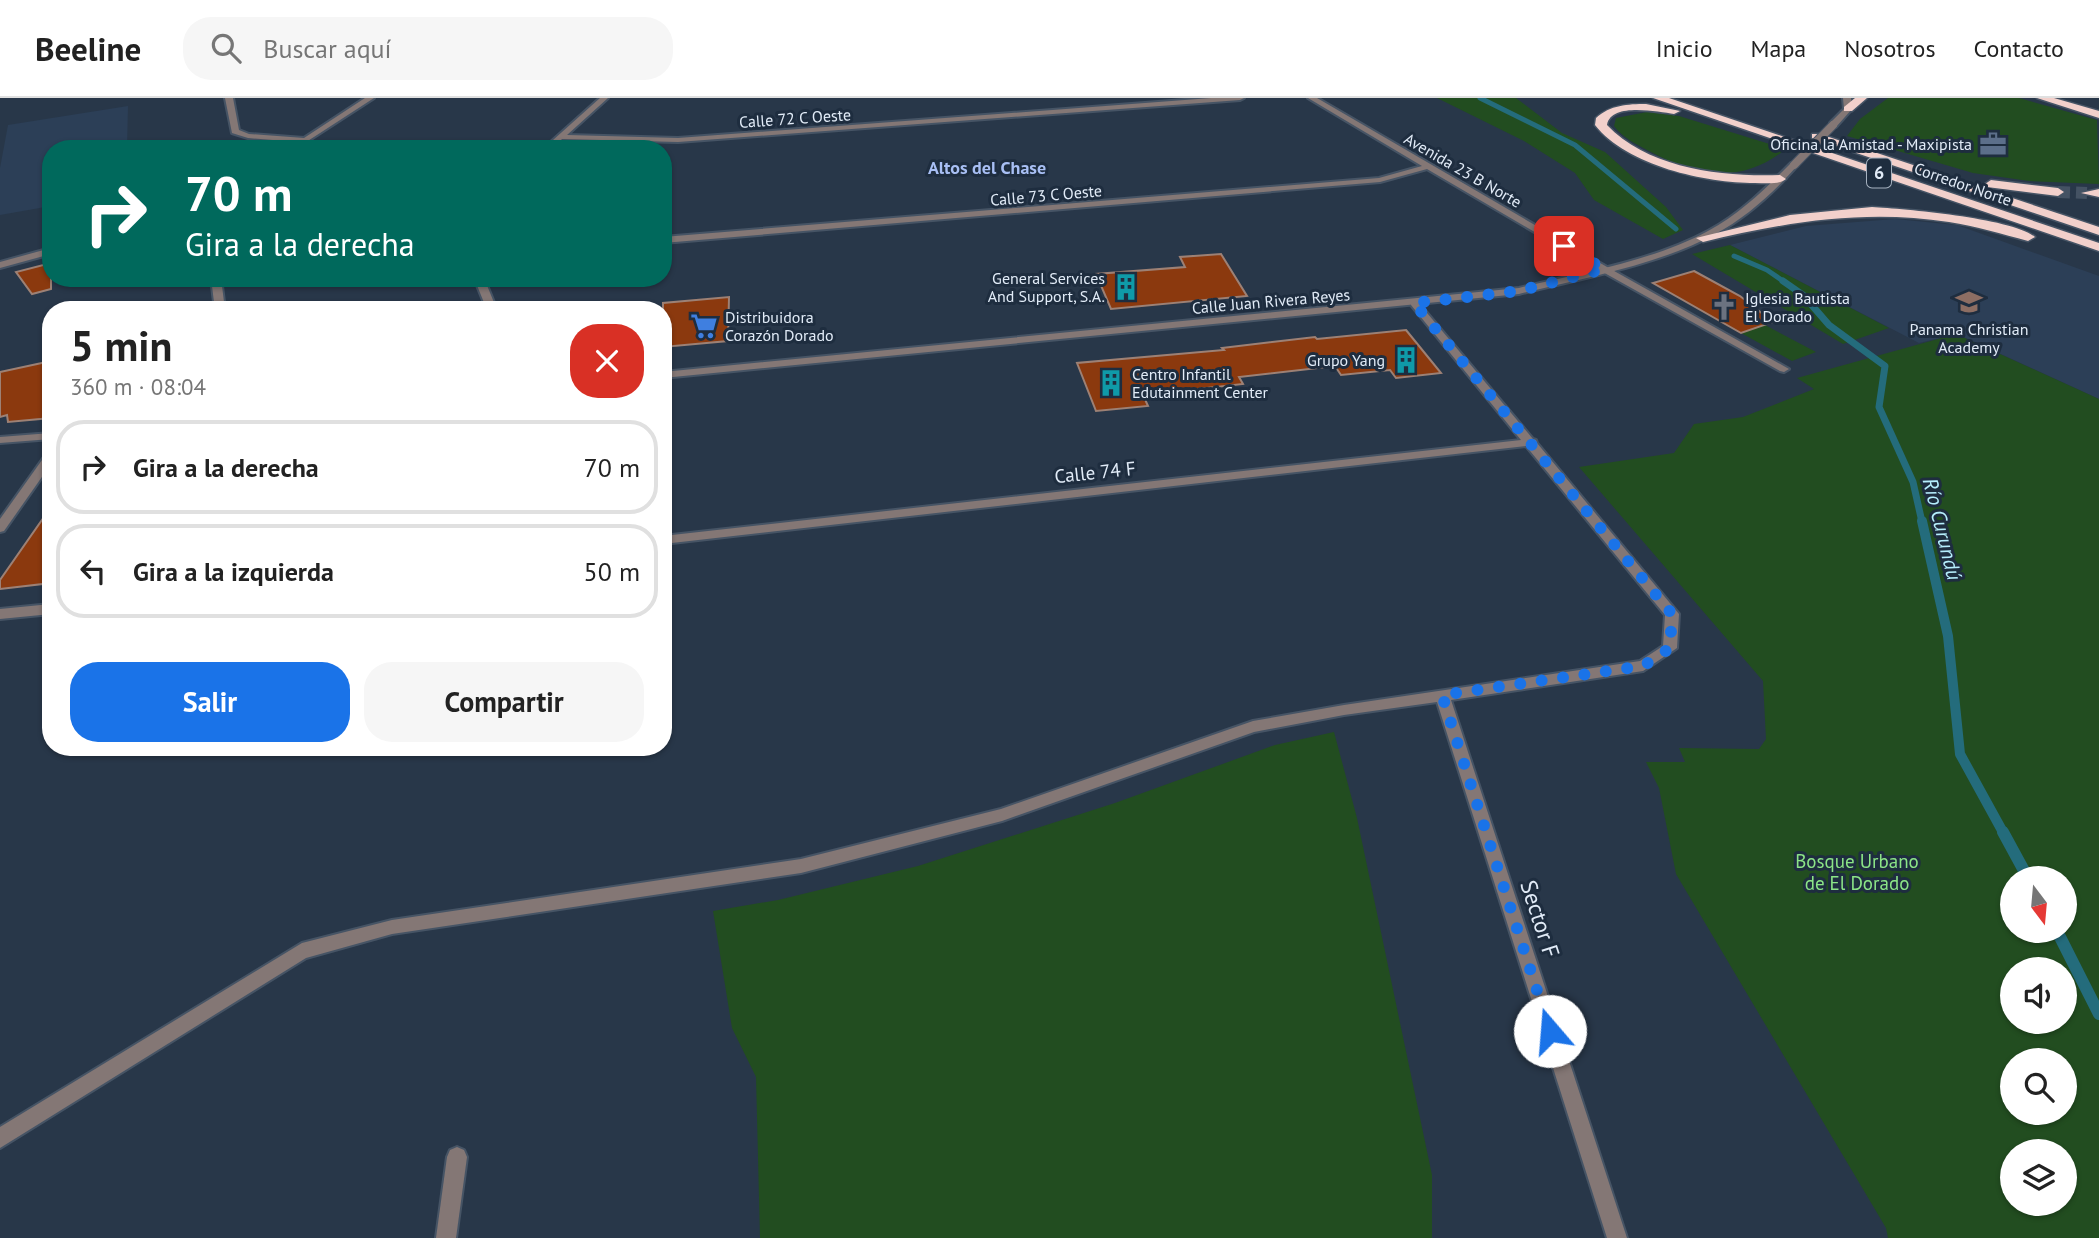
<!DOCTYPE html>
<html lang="es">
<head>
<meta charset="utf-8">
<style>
  body { margin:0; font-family:"PT Sans",sans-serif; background:#f6f6f6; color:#222; height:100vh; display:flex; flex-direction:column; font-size:26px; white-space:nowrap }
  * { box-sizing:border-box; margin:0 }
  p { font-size:23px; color:#767676 }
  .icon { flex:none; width:38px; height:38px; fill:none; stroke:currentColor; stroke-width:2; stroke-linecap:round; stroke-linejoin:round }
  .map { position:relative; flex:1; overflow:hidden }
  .sheet { position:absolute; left:42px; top:203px; width:630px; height:455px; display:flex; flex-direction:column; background:#fff; border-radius:28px; box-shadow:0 2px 5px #0004 }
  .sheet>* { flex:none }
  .hud { position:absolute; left:42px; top:42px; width:630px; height:147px; border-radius:28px; box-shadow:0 2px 5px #0004; background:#00695c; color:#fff; overflow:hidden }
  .needle { width:46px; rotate:164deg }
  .fabs { position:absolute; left:2000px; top:768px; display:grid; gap:14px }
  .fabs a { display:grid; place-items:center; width:77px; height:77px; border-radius:50%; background:#fff; box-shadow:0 2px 5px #0004; font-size:35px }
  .pin { position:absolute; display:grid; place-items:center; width:60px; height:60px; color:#fff; margin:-30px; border-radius:14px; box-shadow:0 4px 10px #0006 }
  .me { position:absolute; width:77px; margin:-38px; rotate:342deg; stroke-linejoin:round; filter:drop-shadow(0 0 5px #0008) }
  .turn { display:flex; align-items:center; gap:24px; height:147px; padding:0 28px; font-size:32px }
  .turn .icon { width:91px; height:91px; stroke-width:2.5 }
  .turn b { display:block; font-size:49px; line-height:60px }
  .round { display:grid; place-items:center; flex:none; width:74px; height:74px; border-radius:28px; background:#f6f6f6 }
  .head { display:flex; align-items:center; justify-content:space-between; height:119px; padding:0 28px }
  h1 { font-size:42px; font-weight:800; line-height:52px }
  .action { display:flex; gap:14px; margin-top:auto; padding:14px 28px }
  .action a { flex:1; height:80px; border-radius:28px; background:#1a73e8; color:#fff; font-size:28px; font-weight:800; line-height:80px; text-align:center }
  .action a+a { background:#f6f6f6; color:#222 }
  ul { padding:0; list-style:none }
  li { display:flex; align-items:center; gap:21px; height:94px; margin:0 14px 10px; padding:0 14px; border:4px solid #e0e0e0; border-radius:28px }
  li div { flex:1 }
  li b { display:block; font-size:26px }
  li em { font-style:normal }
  header { display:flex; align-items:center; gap:42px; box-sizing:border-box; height:98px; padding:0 35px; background:#fff; border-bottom:2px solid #e0e0e0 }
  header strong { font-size:33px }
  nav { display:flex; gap:38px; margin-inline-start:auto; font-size:24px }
  .search { width:490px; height:63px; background:#f6f6f6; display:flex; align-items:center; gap:18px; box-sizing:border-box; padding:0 24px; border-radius:28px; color:#767676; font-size:26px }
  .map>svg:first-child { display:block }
  .built { fill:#2c3f57 }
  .green { fill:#224d20; fill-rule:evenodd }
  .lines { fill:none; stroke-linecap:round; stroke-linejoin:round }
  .stream-far3 { stroke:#246c7c; stroke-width:5 }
  .stream-far2 { stroke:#246c7c; stroke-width:7 }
  .stream-far1 { stroke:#246c7c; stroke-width:10 }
  .stream { stroke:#246c7c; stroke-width:12 }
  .building { fill:#8b390e; stroke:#9d8175; stroke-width:2 }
  .motorway-tunnel { stroke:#445263; stroke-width:12; stroke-dasharray:12 6; stroke-linecap:butt }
  .minor-casing { stroke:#465465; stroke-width:4 }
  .tertiary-casing { stroke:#465465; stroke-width:4 }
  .motorway-casing { stroke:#465465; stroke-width:3 }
  .minor { fill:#847775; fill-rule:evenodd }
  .tertiary { fill:#847775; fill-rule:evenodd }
  .motorway { fill:#f2d0cb; fill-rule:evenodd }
  .tertiary-bridge-casing { stroke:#465465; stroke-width:10; stroke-linecap:butt }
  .tertiary-bridge { stroke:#847775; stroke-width:8 }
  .route { stroke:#1a73e8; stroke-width:12; stroke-dasharray:0 21.6 }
  .labels { text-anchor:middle; stroke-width:6; stroke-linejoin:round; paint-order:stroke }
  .far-street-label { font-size:16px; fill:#e1ebf7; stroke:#1e2d3f }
  .far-poi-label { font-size:16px; fill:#e1ebf7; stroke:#1e2d3f; text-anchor:end }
  .far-neighbourhood-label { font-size:18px; font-weight:bold; fill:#a8bff4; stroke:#1e2d3f }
  .shield { fill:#1e2d3f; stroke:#a6b2c0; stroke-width:2 }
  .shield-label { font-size:18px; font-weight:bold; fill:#e1ebf7 }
  .street-label { font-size:19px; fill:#e1ebf7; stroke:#1e2d3f }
  .park-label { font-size:19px; fill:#8ce587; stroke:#1e2d3f }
  .water-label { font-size:21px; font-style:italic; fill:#b5eefc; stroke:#1e2d3f }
  .near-street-label { font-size:23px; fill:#e1ebf7; stroke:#1e2d3f }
</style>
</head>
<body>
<header>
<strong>Beeline</strong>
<div class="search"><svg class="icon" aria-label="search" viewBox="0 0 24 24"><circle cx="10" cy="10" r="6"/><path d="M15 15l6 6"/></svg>Buscar aquí</div>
<nav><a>Inicio</a><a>Mapa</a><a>Nosotros</a><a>Contacto</a></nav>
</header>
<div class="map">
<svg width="2099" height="1140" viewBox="0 0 2099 1140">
  <rect width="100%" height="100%" fill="#283749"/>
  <g class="built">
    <polygon points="128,8 127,51 51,51 51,108 0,117 0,70 8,27"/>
    <polygon points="1895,121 1957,127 2099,178 2099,301 1957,236 1919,245 1730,147 1806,128"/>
  </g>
  <g class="green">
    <polygon points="1437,0 1516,0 1562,35 1605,54 1666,109 1683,132 1663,141 1594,102 1575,75 1524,43"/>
    <polygon points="1888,0 2019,0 2097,22 2099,86 2029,83 1973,75 1847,38 1860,21"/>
    <path d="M1647,14L1679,18L1786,51C1741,87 1697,79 1649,53C1636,46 1623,40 1614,28L1616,20Z"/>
    <polygon points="1730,147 1889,230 1843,246 1692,156"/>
    <polygon points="1765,227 1816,254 1792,263 1741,235"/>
    <path d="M1956,236L2099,301V1140H1888L1886,1130L1676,776L1659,690L1646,664H1685L1679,650L1759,651L1766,641L1763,583L1579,369L1674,355L1694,326L1743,319L1814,291L1797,280ZM2012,780H2065V833H2012ZM2012,872H2065V924H2012ZM2012,962H2065V1015H2012ZM2012,1054H2065V1106H2012Z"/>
    <polygon points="1334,634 1357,720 1432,1077 1432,1140 760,1140 756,979 732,930 713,813 778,802 918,768 1115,705 1275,647"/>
  </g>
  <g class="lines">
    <g class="stream-far3">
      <polyline points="1480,0 1575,47 1676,131"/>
      <polyline points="1734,158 1767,172 1786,185"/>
    </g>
    <polyline class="stream-far2" points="1783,183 1803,197 1829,227 1885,268 1879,309 1913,384 1922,424"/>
    <polyline class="stream-far1" points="1922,423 1948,538 1960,656 2004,736"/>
    <g class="stream">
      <polyline points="2003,734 2028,780"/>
      <polyline points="2057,833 2099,916"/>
    </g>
  </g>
  <g class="building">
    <polygon points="1221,156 1247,198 1111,211 1096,176 1185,169 1180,159"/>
    <polygon points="51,165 51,191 32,196 16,174"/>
    <polygon points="1694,173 1740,198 1773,224 1741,235 1653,185"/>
    <polygon points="729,199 728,243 663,249 663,205"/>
    <polygon points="1406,232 1441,275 1396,280 1390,272 1341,277 1335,268 1239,279 1243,286 1143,297 1148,308 1096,313 1077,265 1224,252 1222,250 1315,239 1317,241"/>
    <polygon points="51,263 51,320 8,324 7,317 0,319 0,274"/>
    <polygon points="51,409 51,485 0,491 0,482"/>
  </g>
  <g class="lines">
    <polyline class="motorway-tunnel" points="2058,94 2087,95"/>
    <defs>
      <g id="minor">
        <polygon points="225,0 233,0 239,32 249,36 304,40 365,0 374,0 300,48 296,46 298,44 248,40 232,35"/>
        <polygon points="600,0 608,0 567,37 678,40 1211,0 1244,0 1240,2 678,44 562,41 552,51 543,51"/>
        <polygon points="1308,0 1317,0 1607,169 1789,271 1784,274 1780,273 1601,173 1427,71 1380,84 663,145 663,139 1379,80 1422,68"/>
        <polygon points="51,150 51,156 0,170 0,164"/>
        <polygon points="211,180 221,180 225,212 215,212"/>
        <polygon points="474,180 484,180 497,212 487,212"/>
        <polygon points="1411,203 1417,203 1533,341 1536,342 1537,345 1679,516 1677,550 1643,573 1451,602 1627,1140 1607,1140 1437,604 1344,617 1254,634 1002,723 801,775 392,836 306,860 0,1050 0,1029 302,845 392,822 801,761 1001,711 1253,623 1344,607 1640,563 1663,548 1665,517 1526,348 663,446 663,438 1521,342 1411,207"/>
        <polygon points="51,354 51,366 4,433 0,434 0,421 47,355"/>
        <polygon points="51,506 51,516 0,521 0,511"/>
        <polygon points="457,1049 464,1052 467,1059 456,1140 436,1140 447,1059 450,1052"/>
      </g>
      <g id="tertiary">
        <polygon points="1843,0 1851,0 1852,11 1836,29 1830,29 1830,25 1844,11"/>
        <path d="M1791,65L1798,67C1775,93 1746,120 1715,136C1662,166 1579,181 1519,196L663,280V274L1519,190C1580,175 1653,163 1708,133C1740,116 1766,90 1791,65Z"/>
        <polygon points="51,335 51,341 0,345 0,339"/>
      </g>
      <g id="motorway">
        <polygon points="1653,0 1669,0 2099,145 2099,153"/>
        <polygon points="1855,0 1867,0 1852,13 1844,13 1844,9"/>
        <polygon points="2037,0 2054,0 2099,13 2099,20"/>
        <path d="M1646,6L1680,13L1674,16C1658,14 1611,4 1607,27C1649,71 1723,79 1780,77L1786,81C1778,87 1765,85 1755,85C1706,85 1627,68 1595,27L1596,20C1610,7 1628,6 1646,6Z"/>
        <polygon points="1812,36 1820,36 2099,129 2099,137 1812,40"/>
        <polygon points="1991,82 2058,90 2064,94 2058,98 1987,89 1985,86"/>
        <polygon points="2099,91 2099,99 2081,95"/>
        <path d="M1872,109C1905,111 2012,120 2035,139L2028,143C2002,136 1976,128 1949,124C1864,111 1786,124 1703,144L1696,140L1790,117Z"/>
      </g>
    </defs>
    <use href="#minor" class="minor-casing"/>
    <use href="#tertiary" class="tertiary-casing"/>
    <use href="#motorway" class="motorway-casing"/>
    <use href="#minor" class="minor"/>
    <use href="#tertiary" class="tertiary"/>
    <use href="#motorway" class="motorway"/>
    <defs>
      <polyline id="tertiary-bridge" points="1794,67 1833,27"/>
    </defs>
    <use href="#tertiary-bridge" class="tertiary-bridge-casing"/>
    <use href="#tertiary-bridge" class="tertiary-bridge"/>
  </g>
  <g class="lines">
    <polyline class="route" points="1550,933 1442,597 1643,568 1670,550 1672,516 1414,205 1519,193 1604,171 1564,148"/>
  </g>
  <defs>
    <symbol id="office-bare" viewBox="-9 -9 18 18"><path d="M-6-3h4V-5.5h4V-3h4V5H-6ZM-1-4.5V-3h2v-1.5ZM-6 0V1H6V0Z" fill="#5c6f8a" stroke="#1e2d3f" stroke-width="2.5" paint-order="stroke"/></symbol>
    <symbol id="building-bare" viewBox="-9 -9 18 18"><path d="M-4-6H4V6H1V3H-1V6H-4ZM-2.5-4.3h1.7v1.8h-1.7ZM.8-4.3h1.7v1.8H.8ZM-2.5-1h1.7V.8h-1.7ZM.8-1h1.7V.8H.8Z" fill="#0f9aa8" stroke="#1e2d3f" stroke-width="2.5" paint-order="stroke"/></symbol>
    <symbol id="school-bare" viewBox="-9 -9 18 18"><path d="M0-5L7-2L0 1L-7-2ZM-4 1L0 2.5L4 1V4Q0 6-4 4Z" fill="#8d6e63" stroke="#1e2d3f" stroke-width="2.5" paint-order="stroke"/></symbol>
    <symbol id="church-bare" viewBox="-9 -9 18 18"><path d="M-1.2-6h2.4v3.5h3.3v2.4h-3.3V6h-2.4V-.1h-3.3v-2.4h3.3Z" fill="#6b7280" stroke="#1e2d3f" stroke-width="2.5" paint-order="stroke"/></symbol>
    <symbol id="supermarket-bare" viewBox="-9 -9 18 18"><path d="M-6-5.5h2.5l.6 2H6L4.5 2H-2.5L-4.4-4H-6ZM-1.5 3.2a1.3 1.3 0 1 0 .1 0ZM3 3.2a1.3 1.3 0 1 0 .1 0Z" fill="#3f7fe0" stroke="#1e2d3f" stroke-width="2.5" paint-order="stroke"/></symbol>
  </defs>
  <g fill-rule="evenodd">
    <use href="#office-bare" x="1974" y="27" width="38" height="38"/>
    <use href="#building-bare" x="1107" y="170" width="38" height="38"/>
    <use href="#school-bare" x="1950" y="185" width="38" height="38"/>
    <use href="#church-bare" x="1705" y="190" width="38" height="38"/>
    <use href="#supermarket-bare" x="685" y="209" width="38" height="38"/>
    <use href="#building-bare" x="1387" y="243" width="38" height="38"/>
    <use href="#building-bare" x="1092" y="266" width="38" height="38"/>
  </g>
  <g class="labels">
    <g class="far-street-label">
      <text transform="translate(795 20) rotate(-4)" y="6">Calle 72 C Oeste</text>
      <text transform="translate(1463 72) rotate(30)" y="6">Avenida 23 B Norte</text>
      <text transform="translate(1963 86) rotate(19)" y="6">Corredor Norte</text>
      <text transform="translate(1046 97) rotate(-5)" y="6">Calle 73 C Oeste</text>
      <text transform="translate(1271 203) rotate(-5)" y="6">Calle Juan Rivera Reyes</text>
    </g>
    <g class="far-poi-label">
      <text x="1972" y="52">Oficina la Amistad - Maxipista</text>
      <text x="1105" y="186">General Services<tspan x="1105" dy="18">And Support, S.A.</tspan></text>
      <text x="1745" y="206" text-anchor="start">Iglesia Bautista<tspan x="1745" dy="18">El Dorado</tspan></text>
      <text x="725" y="225" text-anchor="start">Distribuidora<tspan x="725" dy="18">Corazón Dorado</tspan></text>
      <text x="1969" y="237" text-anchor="middle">Panama Christian<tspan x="1969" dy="18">Academy</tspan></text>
      <text x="1385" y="268">Grupo Yang</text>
      <text x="1132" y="282" text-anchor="start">Centro Infantil<tspan x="1132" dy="18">Edutainment Center</tspan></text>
    </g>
    <g class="far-neighbourhood-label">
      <text x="987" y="76">Altos del Chase</text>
    </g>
    <rect class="shield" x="1867" y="60.5" width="24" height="29" rx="5"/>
    <g class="shield-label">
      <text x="1879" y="81">6</text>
    </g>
    <g class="street-label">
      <text transform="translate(1095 374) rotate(-6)" y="7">Calle 74 F</text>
    </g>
    <g class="park-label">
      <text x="1857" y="770">Bosque Urbano<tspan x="1857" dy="22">de El Dorado</tspan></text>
    </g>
    <g class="water-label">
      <text transform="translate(1942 431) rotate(76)" y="7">Río Curundú</text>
    </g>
    <g class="near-street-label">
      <text transform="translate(1540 821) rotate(72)" y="8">Sector F</text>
    </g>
  </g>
</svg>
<div class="fabs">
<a><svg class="needle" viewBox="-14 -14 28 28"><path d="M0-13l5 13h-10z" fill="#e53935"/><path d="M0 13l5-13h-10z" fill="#767676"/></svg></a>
<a><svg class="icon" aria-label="sound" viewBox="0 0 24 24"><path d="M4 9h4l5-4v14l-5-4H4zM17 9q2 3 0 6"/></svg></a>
<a><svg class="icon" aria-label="search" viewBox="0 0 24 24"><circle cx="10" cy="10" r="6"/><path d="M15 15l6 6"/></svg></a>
<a><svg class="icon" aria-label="layers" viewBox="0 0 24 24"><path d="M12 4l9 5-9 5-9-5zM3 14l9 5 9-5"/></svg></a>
</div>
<div class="pin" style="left:1564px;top:148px;background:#d93025"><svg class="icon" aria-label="arrive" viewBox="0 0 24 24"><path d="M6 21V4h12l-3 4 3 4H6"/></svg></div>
<svg class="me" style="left:1550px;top:933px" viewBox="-20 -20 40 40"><circle r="19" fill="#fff"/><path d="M0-13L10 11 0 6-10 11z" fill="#1a73e8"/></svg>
<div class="hud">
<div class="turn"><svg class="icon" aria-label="right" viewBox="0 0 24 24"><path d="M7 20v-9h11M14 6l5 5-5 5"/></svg><div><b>70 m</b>Gira a la derecha</div></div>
</div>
<section class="sheet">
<div class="head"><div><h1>5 min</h1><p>360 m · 08:04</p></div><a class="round" style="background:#d93025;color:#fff"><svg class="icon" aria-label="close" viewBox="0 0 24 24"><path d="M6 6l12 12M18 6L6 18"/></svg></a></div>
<ul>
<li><svg class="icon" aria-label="right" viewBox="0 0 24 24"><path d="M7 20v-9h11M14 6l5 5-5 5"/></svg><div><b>Gira a la derecha</b></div><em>70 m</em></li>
<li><svg class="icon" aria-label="left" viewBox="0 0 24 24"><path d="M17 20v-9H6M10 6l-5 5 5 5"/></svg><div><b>Gira a la izquierda</b></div><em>50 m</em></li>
</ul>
<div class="action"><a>Salir</a><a>Compartir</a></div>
</section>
</div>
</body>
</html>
